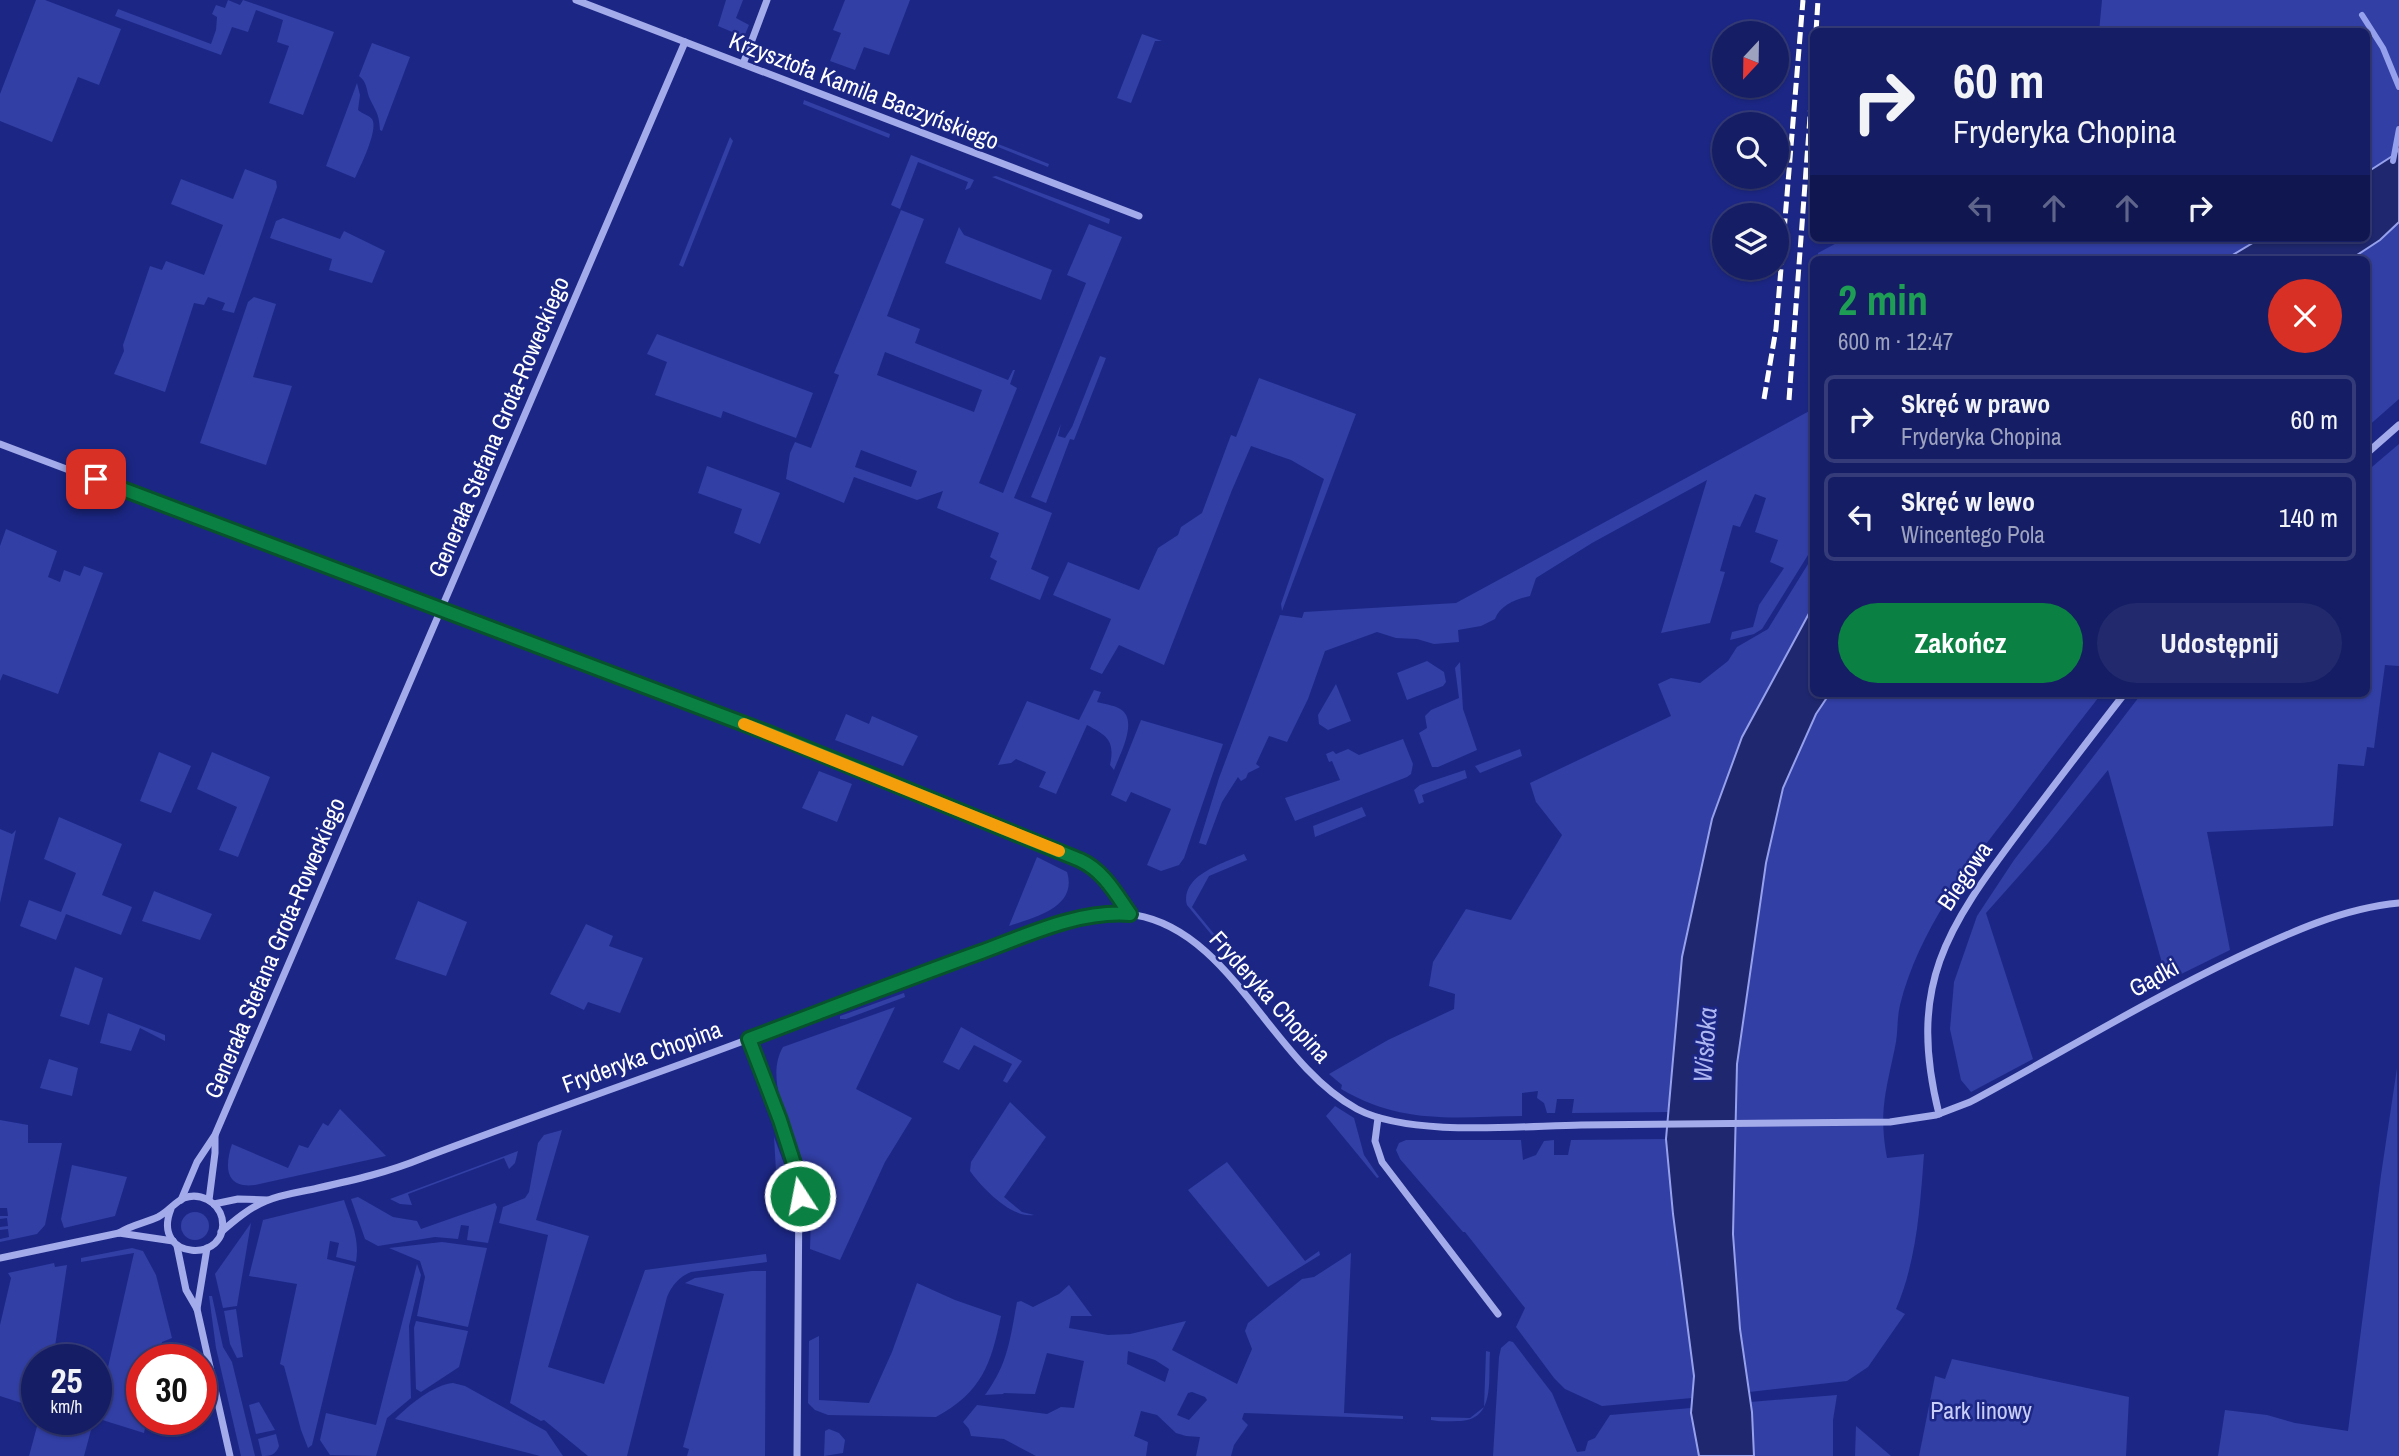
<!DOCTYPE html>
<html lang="pl">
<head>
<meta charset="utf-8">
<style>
  body { margin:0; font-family:"Archivo Narrow",sans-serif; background:#222a6d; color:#f1f3f6; height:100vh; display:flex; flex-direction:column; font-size:26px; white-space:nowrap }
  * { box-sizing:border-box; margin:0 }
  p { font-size:23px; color:#9da2bf }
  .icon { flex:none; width:38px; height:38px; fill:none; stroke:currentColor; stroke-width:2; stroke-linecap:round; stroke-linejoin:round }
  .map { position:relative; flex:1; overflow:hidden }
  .drawer { position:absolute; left:1810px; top:256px; width:560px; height:441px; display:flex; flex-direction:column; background:#151d64; border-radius:10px; box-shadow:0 2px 5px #0004,0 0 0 2px #343b78 }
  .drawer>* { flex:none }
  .top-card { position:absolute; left:1810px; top:28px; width:560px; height:214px; border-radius:10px; box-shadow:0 2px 5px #0004,0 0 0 2px #343b78; background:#151d64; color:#f1f3f6; overflow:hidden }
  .needle { width:46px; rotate:202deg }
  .buttons { position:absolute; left:1712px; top:21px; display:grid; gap:14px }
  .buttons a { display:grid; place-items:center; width:77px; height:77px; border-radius:50%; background:#151d64; box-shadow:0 2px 5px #0004,0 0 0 2px #343b78; font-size:35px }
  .speed { position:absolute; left:21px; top:1344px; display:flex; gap:14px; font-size:35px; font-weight:700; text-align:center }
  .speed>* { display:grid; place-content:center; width:91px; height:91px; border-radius:50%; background:#151d64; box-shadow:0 2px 5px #0004,0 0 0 2px #343b78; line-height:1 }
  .speed small { font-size:18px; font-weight:400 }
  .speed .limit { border:10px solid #d22; background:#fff; color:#111 }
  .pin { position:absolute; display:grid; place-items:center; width:60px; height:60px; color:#fff; margin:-30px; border-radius:14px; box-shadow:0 4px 10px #0006 }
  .me { position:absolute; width:77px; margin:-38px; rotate:349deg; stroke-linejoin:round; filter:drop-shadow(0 0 5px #0008) }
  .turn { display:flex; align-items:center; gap:24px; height:147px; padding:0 28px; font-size:32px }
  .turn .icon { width:91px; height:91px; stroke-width:2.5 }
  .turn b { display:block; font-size:49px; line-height:60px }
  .lanes { display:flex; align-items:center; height:66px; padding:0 28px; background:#0003; justify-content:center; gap:35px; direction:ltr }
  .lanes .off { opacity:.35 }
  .round { display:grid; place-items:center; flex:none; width:74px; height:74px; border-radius:37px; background:#222a6d }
  .headline { display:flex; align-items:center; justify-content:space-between; height:119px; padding:0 28px }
  h1 { font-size:42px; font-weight:700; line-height:52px; color:#1e9e55 }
  .cta { display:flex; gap:14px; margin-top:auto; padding:14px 28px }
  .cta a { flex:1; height:80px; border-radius:42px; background:#0b8043; color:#fff; font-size:28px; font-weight:700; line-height:80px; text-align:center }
  .cta a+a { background:#222a6d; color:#f1f3f6 }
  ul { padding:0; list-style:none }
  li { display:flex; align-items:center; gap:21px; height:88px; margin:0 14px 10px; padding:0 14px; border:4px solid #343b78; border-radius:10px }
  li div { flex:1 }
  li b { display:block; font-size:26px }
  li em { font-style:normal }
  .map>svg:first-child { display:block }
  .green { fill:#323fa5; fill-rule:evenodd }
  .water { fill:#1f276e; stroke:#96a1ed; stroke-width:2 }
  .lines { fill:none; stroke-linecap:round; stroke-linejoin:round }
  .stream { stroke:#96a1ed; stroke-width:6 }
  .street { stroke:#a3abeb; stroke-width:7 }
  .rail { stroke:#fff; stroke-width:5; stroke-dasharray:12 5; stroke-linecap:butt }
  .route-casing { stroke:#07532c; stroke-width:18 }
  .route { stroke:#0b8043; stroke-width:12 }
  .slow { stroke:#f59e0b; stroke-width:12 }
  .labels { text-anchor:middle; stroke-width:5; stroke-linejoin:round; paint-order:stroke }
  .street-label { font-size:24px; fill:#fff; stroke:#1c2785 }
  .park-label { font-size:24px; fill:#c8cef8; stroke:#1c2785 }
  .water-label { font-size:26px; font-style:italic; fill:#afb7f2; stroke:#1c2785 }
</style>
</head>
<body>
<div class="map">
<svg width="2399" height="1456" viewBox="0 0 2399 1456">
  <rect width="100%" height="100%" fill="#1c2785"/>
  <g class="green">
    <polygon points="36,0 45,0 121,29 99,85 78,77 52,142 0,121 0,94"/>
    <polygon points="228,0 240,5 243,0 334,32 303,115 269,103 289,46 277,42 283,20 256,10 248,32 232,27 221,55 115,16 118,9 211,44 216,30 217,17 212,14 216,5 225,8"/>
    <polygon points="726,0 743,0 736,18 749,25 744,37 718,26"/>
    <polygon points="845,0 910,0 889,55 864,47 855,70 830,61 841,33 833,30"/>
    <polygon points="2102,0 2399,0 2399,149 2394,155 2366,173 2366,32 2099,32"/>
    <polygon points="1142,34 1162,41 1155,41 1131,103 1117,98"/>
    <path d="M372,43L410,57L382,131L380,130C379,113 376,112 369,97C366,88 367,82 359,76Z"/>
    <path d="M357,83L360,95L358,110C362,114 369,115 372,119C379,129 360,167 355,178L326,166Z"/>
    <polygon points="804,100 890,134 889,138 803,104"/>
    <polygon points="934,119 1049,164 1048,167 933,121"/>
    <polygon points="730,137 733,141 683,267 679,265"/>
    <polygon points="911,155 974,180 970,188 965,190 968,182 918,162 900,209 891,205"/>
    <polygon points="245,169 276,181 277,187 234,313 222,310 225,303 208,297 204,305 194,303 165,392 114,374 124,351 123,345 150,266 162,270 166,261 204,275 223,225 171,204 181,179 233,199"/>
    <polygon points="996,176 1110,219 1109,224 992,177"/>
    <path d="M901,210L924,219L887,316L920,329L915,343L1008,380L1013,370H1015L1010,384L1017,388L979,483L1003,493L1086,283L1067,275L1089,224L1122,237L1014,498L1052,513L1031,569L1049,577L1040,600L990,579L997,561L990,557L999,533L937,508L943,491L917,500L854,477L844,503L786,479L790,453L795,442L811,448L839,375L834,373ZM885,352L982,390L974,412L877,375ZM861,450L917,471L911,487L855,467Z"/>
    <polygon points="283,218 340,239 344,231 385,251 372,283 329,270 332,259 270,238 276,221"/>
    <polygon points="2399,222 2399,399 2366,428 2366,259 2351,259 2380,240"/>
    <polygon points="959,227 964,235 1052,270 1041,300 945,263"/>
    <polygon points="1846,238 2261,238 2226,259 1818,259 1818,253"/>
    <polygon points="254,297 276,304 253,377 292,386 266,465 200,443 248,302"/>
    <polygon points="657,334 813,393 796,438 723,411 721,418 655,395 667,362 647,354"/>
    <polygon points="1100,356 1106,358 1074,440 1070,439 1046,503 1031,497 1061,424 1058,436 1065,438 1072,427"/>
    <polygon points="1259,378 1356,414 1282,611 1281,604 1324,479 1291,460 1251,446 1232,490 1164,665 1119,645 1102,674 1090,669 1111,619 1053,595 1068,562 1139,590 1158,548 1178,535 1181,527 1202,513 1231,435 1236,437"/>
    <path d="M1813,409V547L1762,629L1754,634L1730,640L1732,632L1753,627L1759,605L1784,568L1770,562L1778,540L1755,532L1766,498L1755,494L1740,527L1733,525L1720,571L1725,572L1710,623L1661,633L1707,480L1592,543L1536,578L1530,596C1516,599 1500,605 1495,619L1481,626L1458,630L1459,642L1434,644L1417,639L1396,638L1377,632L1325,651L1308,699L1287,742L1269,736L1256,764L1260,767L1248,773L1246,778L1241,781L1238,777L1222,802L1206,845L1199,843L1219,778L1280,615L1302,618L1304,612L1456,603Z"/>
    <polygon points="2399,444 2399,666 2385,665 2374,748 2367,747 2364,766 2338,764 2333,826 2207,832 2230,950 2167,981 2108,770 2049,842 1986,913 2033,1059 1971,1092 1961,1080 1950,1029 1954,982 1977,916 2014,860 2142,693 2366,693 2366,472"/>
    <polygon points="707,466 780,493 760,544 734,533 742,509 698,493"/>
    <polygon points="6,529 57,551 48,577 60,582 64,570 80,576 84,566 103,573 58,694 3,674 0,681 0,546"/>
    <path d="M1813,556V606L1742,737L1712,819L1682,957L1668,1112L1572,1113L1574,1099H1557L1555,1113H1547L1544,1103L1537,1098L1538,1091L1522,1093V1116C1454,1117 1402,1125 1341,1089L1342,1085L1329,1074L1388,1040L1454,1009L1455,994L1429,986L1433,962L1466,909L1511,920L1562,835L1536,802L1530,783L1671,716L1658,684L1671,678L1700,683L1728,661L1737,647L1768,629Z"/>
    <polygon points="1427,661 1444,672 1446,682 1443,686 1407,700 1397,673"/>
    <polygon points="1460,662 1463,709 1477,750 1438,767 1432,767 1419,733 1427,728 1425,716 1431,710 1459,698 1455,668"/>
    <polygon points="1336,684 1351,721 1328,730 1319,724 1318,715"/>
    <path d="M1094,690L1101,692L1097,702C1107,705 1116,705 1123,711C1137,724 1119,756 1114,770L1110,765C1115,741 1108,736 1087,725L1056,794L1039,787L1046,772L1016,759L1011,763L998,765L1027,701L1079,720Z"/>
    <path d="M1830,693H2102C2072,731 2043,769 2014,808C1967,868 1919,930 1900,1005C1897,1017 1898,1030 1896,1042C1887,1088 1878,1110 1887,1158L1924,1154C1920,1207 1917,1260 1896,1309L1905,1314L1868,1367L1847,1381L1749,1392L1740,1329L1733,1234L1737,1064L1766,863L1783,788L1816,714Z"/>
    <polygon points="846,714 869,724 872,716 918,736 903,766 835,740"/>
    <polygon points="1141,720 1223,744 1184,858 1179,865 1161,871 1147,865 1171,809 1131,792 1126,802 1111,795"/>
    <polygon points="1403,739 1413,764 1411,774 1407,777 1295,821 1285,798 1340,780 1332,761 1329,762 1326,754 1333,751 1336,754 1348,749 1359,755"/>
    <polygon points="1520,749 1522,756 1480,773 1475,766"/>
    <polygon points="159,752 191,766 171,813 140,801"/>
    <polygon points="212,752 270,777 238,857 219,850 237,807 197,789"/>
    <polygon points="1465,770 1467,778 1422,795 1424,802 1419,804 1414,790 1420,785"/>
    <polygon points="819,771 852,784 837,822 802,808"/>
    <polygon points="1362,807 1366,816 1315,837 1313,826"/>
    <polygon points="59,817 122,844 102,895 132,907 121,935 66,914 56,940 20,926 29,900 61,912 76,873 44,859"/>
    <polygon points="0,829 12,834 16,830 0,903"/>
    <path d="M1244,854L1247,860L1209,876L1192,907L1233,957L1239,960L1243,958L1245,960L1234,962L1187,905C1180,875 1224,863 1244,854Z"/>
    <path d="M1037,857L1067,872C1078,907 1035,917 1009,926Z"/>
    <polygon points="154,891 212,914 200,940 142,921"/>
    <polygon points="418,901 467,922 446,976 395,959"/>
    <polygon points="586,924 613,936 609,946 643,958 620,1013 588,1002 584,1010 550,994"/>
    <polygon points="75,967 103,978 89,1025 60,1016"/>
    <polygon points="904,993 905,997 846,1019 840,1019 840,1016"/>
    <path d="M895,1007L856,1089L912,1118L885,1162L840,1260L810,1249C811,1226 811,1202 807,1178C800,1139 761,1085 783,1047Z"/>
    <polygon points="108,1013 165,1035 165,1041 140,1028 131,1051 100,1043"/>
    <polygon points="961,1027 1022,1061 1007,1083 1003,1081 1012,1064 974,1045 959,1070 943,1062"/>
    <polygon points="49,1059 78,1068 72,1096 40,1088"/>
    <polygon points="2397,1068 2399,1456 2218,1456 2225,1410 2267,1415 2295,1423 2348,1431 2381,1175"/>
    <path d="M1010,1102L1046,1137L1004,1197L1022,1212L1034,1215C1012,1219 982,1188 970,1171L971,1162Z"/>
    <polygon points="1335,1106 1354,1118 1364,1155 1379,1177 1377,1178 1326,1116"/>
    <path d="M340,1109L386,1156L255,1185C224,1189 225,1165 232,1144L288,1168L299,1145L308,1148L323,1123L328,1126Z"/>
    <polygon points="0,1120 28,1125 28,1143 62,1143 45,1225 37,1234 0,1242 0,1239 9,1237 8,1229 0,1230 0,1227 8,1226 7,1218 0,1219 0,1216 8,1216 7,1208 0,1208"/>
    <path d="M562,1130L536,1220L589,1236L548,1367L604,1384L645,1270L766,1254L767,1262L691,1272C679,1277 672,1285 667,1297L627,1456H588L544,1420L541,1421L510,1403L548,1235L499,1223L503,1207L525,1198L529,1192L538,1143L544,1135Z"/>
    <polygon points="774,1137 786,1169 790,1190 779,1191 777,1188"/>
    <polygon points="1666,1139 1673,1214 1694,1376 1692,1398 1602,1406 1565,1389 1554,1378 1516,1327 1525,1308 1465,1232 1463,1232 1400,1159 1396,1150 1399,1143 1406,1140 1521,1140 1523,1160 1536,1155 1544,1141 1554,1140 1554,1155 1568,1155 1571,1140"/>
    <polygon points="518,1151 515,1163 509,1169 504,1158 408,1194 412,1205 400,1204 390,1199"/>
    <polygon points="1227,1162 1305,1261 1319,1251 1320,1255 1268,1287 1188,1190"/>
    <polygon points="72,1165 127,1177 115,1216 64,1228 61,1219"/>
    <polygon points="358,1197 393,1217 417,1221 421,1229 495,1203 497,1207 488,1243 467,1240 469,1226 461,1225 458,1239 435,1237 378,1246 365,1239 351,1199"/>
    <path d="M344,1200C351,1221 360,1239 356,1262L336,1257L339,1243L330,1241L327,1259L355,1266L312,1445L308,1448L301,1430L284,1366L280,1364L297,1284L249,1276L263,1220Z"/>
    <circle cx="195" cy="1226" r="14"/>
    <polygon points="251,1223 237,1306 223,1308 215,1274"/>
    <polygon points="442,1242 487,1248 468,1327 417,1316 425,1277 420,1261 389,1248"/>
    <polygon points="132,1248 143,1251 156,1275 172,1338 162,1342 158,1360 142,1360 142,1419 147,1419 144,1433 96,1418 96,1388 103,1389 134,1253 81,1262 81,1258"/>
    <path d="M1351,1253L1344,1413L1403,1416V1419L1244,1413L1242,1419L1248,1425L1234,1445L1231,1456H1196L1200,1437L1186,1436L1176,1433L1157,1415L1141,1411L1134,1436L1148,1442L1146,1456H1036L1004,1439L971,1436L969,1429L963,1422L977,1405L1047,1414L1061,1407L1074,1408L1084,1361L1047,1353L1035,1394L1004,1393L1003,1394L985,1395C1008,1364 1010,1339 1017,1302L1021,1301L1033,1307L1059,1294L1069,1285L1092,1316H1071L1069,1328L1108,1335L1130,1334L1186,1321L1172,1350L1237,1384L1252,1349L1245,1331L1248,1323L1302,1279L1314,1277ZM1128,1351L1155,1360L1169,1369L1165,1382L1127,1364ZM1192,1392L1205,1397L1207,1400L1189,1420L1177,1415L1188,1393Z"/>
    <polygon points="54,1263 55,1267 67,1265 53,1360 37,1360 37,1408 0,1396 0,1325 11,1278 8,1273"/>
    <polygon points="417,1264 421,1275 409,1326 411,1398 387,1418 376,1456 330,1455 320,1440 326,1413 376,1425"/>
    <polygon points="752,1271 766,1271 765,1456 687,1456 689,1449 683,1447 724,1294 685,1283 695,1278"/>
    <path d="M917,1283L955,1300L1001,1316C991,1364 982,1392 936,1417L828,1415L815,1410L808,1403L809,1341L819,1336V1400L869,1403L892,1352Z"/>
    <polygon points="209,1296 212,1296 223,1347 232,1362 255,1456 241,1456 216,1348"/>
    <polygon points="236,1309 243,1357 237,1358 230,1344 224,1311"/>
    <polygon points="416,1321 468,1331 459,1367 421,1392 416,1389 414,1328"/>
    <polygon points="1509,1341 1513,1342 1552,1393 1577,1452 1585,1451 1588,1441 1595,1438 1610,1415 1691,1408 1699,1456 1493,1456 1499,1357 1501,1348"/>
    <path d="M1486,1351L1490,1352C1488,1380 1496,1421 1458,1421C1449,1421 1440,1422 1431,1420V1417L1470,1418L1484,1407Z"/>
    <polygon points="1952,1359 2129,1397 2126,1456 1919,1456 1935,1376 1945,1379"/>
    <path d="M453,1383L465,1386L546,1431L563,1456H540L395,1419C409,1405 433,1385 453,1383Z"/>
    <polygon points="1837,1395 1833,1420 1833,1456 1754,1456 1750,1402"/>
    <polygon points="259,1402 275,1430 256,1434 249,1405"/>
    <polygon points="39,1419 94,1419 84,1456 29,1456"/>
    <polygon points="1856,1426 1891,1456 1855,1456"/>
    <polygon points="829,1429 839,1433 845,1440 843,1453 824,1456 825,1431"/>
    <path d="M276,1434L279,1446C276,1455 270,1456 262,1456L258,1439Z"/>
  </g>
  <g class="water">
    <polygon points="2399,149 2399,222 2380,240 2351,259 2226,259 2261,238 2366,238 2366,173 2394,155"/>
    <polygon points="1813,606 1813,693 1830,693 1816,714 1783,788 1766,863 1737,1064 1733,1234 1740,1329 1752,1412 1754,1456 1699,1456 1691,1413 1694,1376 1673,1214 1666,1139 1682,957 1712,819 1742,737"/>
  </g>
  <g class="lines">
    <g class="stream">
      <polyline points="2362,15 2383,48 2399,87"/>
      <polyline points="2393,161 2399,129"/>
    </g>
    <g class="street">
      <polyline points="576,0 1139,216"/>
      <polyline points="743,64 767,0"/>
      <polyline points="0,444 793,743 1092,866 1102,876 1130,914"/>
      <polyline points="2366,454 2399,425"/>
      <polyline points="749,1039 780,1120 799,1185 797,1456"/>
      <path d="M1939,1114C1907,985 1946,929 2021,829C2055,784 2090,738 2125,693"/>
      <polyline points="1378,1118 1375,1141 1382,1162 1498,1314"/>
      <polyline points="181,1200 197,1162 215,1135 685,42"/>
      <polyline points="209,1200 215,1153 215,1136"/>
      <polyline points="214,1204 238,1199 267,1200"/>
      <path d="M221,1232C235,1220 249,1208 266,1201C282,1194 301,1192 318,1188C354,1180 389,1172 423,1158C536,1115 652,1076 765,1033C836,1006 906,978 978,953C1024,936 1085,907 1135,915C1232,931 1271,1062 1357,1109C1410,1137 1519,1126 1581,1125C1684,1124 1787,1123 1890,1122L1936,1115L1970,1102C2059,1054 2146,1001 2238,957C2289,933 2343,908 2399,903"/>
      <path d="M119,1233C131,1225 145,1223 158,1217C168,1212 175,1202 184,1198C200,1192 218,1202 222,1218C231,1264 150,1261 171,1209"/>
      <polyline points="177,1246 186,1290 197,1309 230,1456"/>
      <polyline points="0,1258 119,1233 173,1241"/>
      <polyline points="197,1309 207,1248"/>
    </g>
    <g class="rail">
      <polyline points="1816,32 1818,0"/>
      <polyline points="1764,399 1776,329 1803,0"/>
      <polyline points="1789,400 1813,76"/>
    </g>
  </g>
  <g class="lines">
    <defs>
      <path id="route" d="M96,479L771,734L1080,860C1104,871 1116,894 1130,914C1079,910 1027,935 981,952C903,980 826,1010 749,1039L780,1120L797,1173L800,1196"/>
    </defs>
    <use href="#route" class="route-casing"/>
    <use href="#route" class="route"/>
    <polyline class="slow" points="744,724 1059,851"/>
  </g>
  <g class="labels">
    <g class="street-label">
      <text transform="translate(864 91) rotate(21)" y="8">Krzysztofa Kamila Baczyńskiego</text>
      <text transform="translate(499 427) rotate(-67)" y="8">Generała Stefana Grota-Roweckiego</text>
      <text transform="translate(1965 876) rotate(-56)" y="8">Biegowa</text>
      <text transform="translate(275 948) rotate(-67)" y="8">Generała Stefana Grota-Roweckiego</text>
      <text transform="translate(2154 978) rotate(-29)" y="8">Gądki</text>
      <text transform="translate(1270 997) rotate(48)" y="8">Fryderyka Chopina</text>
      <text transform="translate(642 1057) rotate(-20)" y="8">Fryderyka Chopina</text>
    </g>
    <g class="park-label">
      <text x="1981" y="1419">Park linowy</text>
    </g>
    <g class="water-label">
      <text transform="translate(1705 1045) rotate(-86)" y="9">Wisłoka</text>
    </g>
  </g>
</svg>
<div class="buttons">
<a><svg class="needle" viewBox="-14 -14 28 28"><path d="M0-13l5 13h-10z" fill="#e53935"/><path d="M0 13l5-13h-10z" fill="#9da2bf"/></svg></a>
<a><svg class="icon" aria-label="search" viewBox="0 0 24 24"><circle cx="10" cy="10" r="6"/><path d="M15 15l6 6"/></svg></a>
<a><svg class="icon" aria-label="layers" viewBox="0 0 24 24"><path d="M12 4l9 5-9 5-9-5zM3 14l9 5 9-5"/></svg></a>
</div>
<div class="speed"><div>25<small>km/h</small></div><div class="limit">30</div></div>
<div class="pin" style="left:96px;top:479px;background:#d93025"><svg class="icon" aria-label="arrive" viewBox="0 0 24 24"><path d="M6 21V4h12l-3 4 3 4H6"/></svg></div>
<svg class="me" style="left:800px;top:1196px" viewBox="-20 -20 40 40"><circle r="17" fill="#0b8043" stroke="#fff" stroke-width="3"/><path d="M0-11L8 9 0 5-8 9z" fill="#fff"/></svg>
<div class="top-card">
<div class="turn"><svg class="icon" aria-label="right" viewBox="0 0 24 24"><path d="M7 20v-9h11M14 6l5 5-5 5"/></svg><div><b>60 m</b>Fryderyka Chopina</div></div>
<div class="lanes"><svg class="icon off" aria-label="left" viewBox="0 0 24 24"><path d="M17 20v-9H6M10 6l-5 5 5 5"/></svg><svg class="icon off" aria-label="ahead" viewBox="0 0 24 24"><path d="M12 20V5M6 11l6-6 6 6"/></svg><svg class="icon off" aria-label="ahead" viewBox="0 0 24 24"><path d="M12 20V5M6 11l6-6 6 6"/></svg><svg class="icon" aria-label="right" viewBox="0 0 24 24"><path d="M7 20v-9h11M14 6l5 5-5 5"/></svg></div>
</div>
<section class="drawer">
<div class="headline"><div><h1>2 min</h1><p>600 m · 12:47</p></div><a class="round" style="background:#d93025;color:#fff"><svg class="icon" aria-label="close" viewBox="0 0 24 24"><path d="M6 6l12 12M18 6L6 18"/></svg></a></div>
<ul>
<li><svg class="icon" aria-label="right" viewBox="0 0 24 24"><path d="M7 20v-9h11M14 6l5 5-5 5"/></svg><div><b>Skręć w prawo</b><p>Fryderyka Chopina</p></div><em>60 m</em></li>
<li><svg class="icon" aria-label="left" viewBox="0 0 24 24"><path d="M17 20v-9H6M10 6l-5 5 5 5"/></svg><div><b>Skręć w lewo</b><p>Wincentego Pola</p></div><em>140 m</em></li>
</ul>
<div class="cta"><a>Zakończ</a><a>Udostępnij</a></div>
</section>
</div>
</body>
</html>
